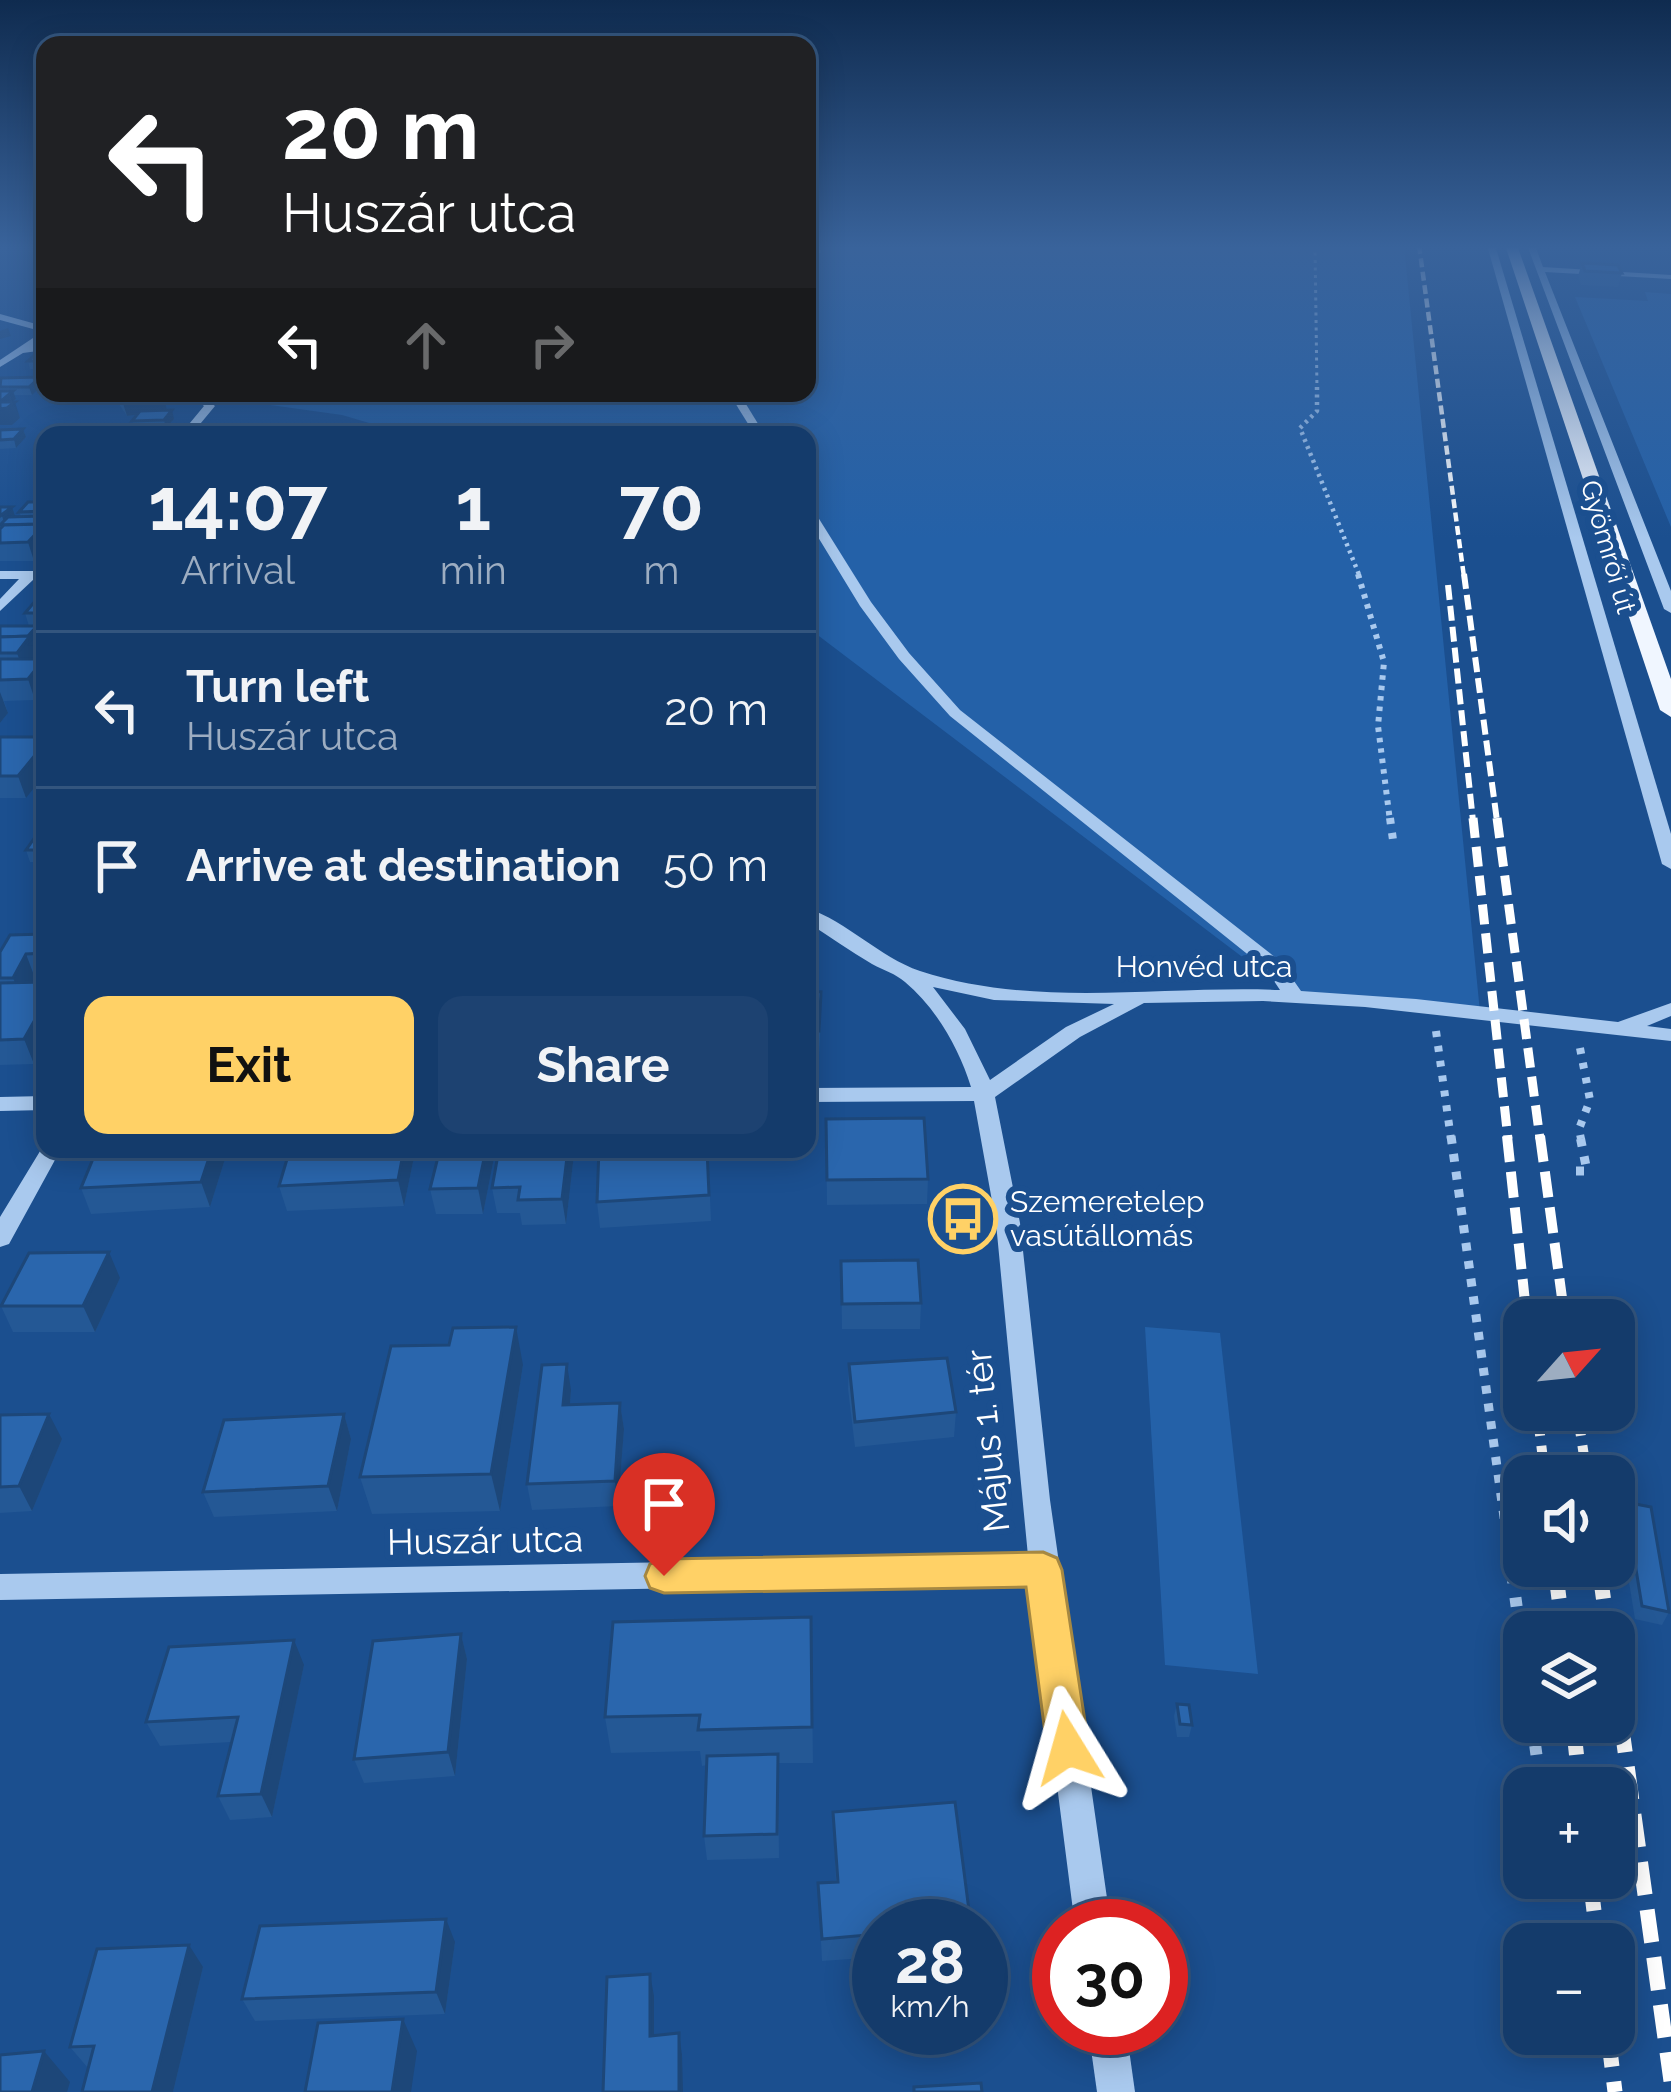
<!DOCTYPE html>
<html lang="en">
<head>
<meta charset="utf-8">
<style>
  body { margin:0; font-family:Raleway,sans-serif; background:#1d4271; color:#f1f3f6; height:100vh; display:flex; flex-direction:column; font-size:45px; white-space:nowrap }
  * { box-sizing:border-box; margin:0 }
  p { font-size:39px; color:#9dadc1 }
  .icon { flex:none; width:66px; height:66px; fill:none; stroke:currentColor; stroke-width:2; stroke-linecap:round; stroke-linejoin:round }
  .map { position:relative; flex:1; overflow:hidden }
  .details { position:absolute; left:36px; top:426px; width:780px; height:732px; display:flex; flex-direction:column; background:#143b6b; border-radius:24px; box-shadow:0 6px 30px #0003,0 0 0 3px #33557e }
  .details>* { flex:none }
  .top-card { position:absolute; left:36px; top:36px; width:780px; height:366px; border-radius:24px; box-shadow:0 6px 30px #0003,0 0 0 3px #33557e; background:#202124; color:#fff; overflow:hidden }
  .needle { width:78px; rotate:63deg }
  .fabs { position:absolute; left:1503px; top:1299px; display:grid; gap:24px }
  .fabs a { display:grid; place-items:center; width:132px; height:132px; border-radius:24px; background:#143b6b; box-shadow:0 6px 30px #0003,0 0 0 3px #33557e; font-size:60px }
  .speed { position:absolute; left:852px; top:1899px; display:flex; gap:24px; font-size:60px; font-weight:700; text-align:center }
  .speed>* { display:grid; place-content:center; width:156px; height:156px; border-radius:50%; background:#143b6b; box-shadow:0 6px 30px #0003,0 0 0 3px #33557e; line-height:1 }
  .speed small { font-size:30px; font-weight:400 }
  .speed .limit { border:18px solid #d22; background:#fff; color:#111 }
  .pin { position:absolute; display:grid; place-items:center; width:102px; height:102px; color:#fff; margin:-123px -51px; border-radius:50% 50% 50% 0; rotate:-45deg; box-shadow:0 0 12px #0007 }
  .pin .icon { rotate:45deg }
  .me { position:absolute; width:132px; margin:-66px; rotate:352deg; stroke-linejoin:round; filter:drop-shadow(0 0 9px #0008) }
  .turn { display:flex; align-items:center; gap:42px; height:252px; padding:0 48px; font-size:54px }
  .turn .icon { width:156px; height:156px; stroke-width:2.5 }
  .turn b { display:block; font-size:84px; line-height:102px }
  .lanes { display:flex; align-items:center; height:114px; padding:0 48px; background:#0003; justify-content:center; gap:60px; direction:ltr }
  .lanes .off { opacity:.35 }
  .eta { display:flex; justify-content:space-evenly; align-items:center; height:204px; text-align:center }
  .eta b { font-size:72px; font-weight:700; line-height:84px }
  .button { display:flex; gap:24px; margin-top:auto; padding:24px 48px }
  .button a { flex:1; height:138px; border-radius:24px; background:#ffd166; color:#111; font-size:48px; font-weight:700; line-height:138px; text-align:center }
  .button a+a { background:#1d4271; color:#f1f3f6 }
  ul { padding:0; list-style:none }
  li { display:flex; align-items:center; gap:36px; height:156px; padding:0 48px; border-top:3px solid #33557e }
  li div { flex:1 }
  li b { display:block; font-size:45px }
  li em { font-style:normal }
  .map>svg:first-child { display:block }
  .green { fill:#2461a8 }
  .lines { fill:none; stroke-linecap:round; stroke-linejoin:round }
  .path-far5 { stroke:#a9c9ee; stroke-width:3; stroke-dasharray:3 4.5; stroke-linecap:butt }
  .path-far4 { stroke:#a9c9ee; stroke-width:4.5; stroke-dasharray:3 4.5; stroke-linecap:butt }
  .path-far3 { stroke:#a9c9ee; stroke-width:6; stroke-dasharray:4.5 6; stroke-linecap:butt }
  .path-far2 { stroke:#a9c9ee; stroke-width:8; stroke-dasharray:6 9; stroke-linecap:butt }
  .path-far1 { stroke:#a9c9ee; stroke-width:9; stroke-dasharray:8 10; stroke-linecap:butt }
  .path { stroke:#a9c9ee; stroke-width:12; stroke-dasharray:9 15; stroke-linecap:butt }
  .minor { fill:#a9c9ee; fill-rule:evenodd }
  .major { fill:#f0f6ff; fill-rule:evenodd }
  .rail-far4 { stroke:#fff; stroke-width:4.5; stroke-dasharray:9 4.5; stroke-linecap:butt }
  .rail-far3 { stroke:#fff; stroke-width:6; stroke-dasharray:15 6; stroke-linecap:butt }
  .rail-far2 { stroke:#fff; stroke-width:9; stroke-dasharray:20 9; stroke-linecap:butt }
  .rail-far1 { stroke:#fff; stroke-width:10; stroke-dasharray:26 10; stroke-linecap:butt }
  .rail { stroke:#fff; stroke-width:15; stroke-dasharray:33 15; stroke-linecap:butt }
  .wall { fill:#245895 }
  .shaded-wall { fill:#1d4779 }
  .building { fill:#2a66ad; stroke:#1d4779; stroke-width:3 }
  .route { fill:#ffd166; stroke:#a68842; stroke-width:3 }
  .labels { text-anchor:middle; stroke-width:12; stroke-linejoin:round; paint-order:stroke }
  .far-street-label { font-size:27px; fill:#fff; stroke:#1b4f8f }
  .street-label { font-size:30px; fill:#fff; stroke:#1b4f8f }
  .poi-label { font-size:30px; fill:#fff; stroke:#1b4f8f; text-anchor:start }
  .near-street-label { font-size:36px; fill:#fff; stroke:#1b4f8f }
</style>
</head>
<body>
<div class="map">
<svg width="1671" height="2092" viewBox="0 0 1671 2092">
  <rect width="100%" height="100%" fill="#1b4f8f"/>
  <g class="green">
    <polygon points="807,245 1404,245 1480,1012 1295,997 807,627 807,435 410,435 342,415 241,401 219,393 807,393"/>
    <polygon points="1645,292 1671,294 1671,527 1575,297 1648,301"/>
    <polygon points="1145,1327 1220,1333 1258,1674 1165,1665"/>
  </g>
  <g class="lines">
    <g class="path-far5">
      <polyline points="1315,245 1317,390"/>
      <polyline points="807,296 821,245"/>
    </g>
    <polyline class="path-far4" points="1317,387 1317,411 1300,428 1360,577"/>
    <polyline class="path-far3" points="1358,574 1384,662 1378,726 1390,821"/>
    <g class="path-far2">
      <polyline points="1390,818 1393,840"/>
      <polyline points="1436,1031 1451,1139"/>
      <polyline points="1580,1048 1590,1100 1579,1129 1581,1139"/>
    </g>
    <g class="path-far1">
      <polyline points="1451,1136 1509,1553"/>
      <polyline points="1576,1171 1587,1171 1580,1136"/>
    </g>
    <g class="path">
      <polyline points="1509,1550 1524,1661"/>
      <polyline points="1532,1722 1541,1788"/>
      <polyline points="1553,1878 1557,1901"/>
    </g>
    <g class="minor">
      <polygon points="1487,245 1495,245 1671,834 1671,869 1662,864"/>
      <polygon points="1527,245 1535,245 1543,267 1671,275 1671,279 1545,272 1671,591 1671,613 1664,609"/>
      <polygon points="0,314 36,324 45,321 42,328 45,338 33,346 45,344 45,350 23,353 0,367 0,360 36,336 33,329 0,320"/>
      <polygon points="188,393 199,393 215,406 191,435 180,435 204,406"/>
      <polygon points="737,395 741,396 765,435 755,435 732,398"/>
      <path d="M807,505L811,506L871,602L909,653L960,710L1280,961L1301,991L1416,999L1618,1022L1671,1003V1016L1647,1026L1671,1029V1041L1365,1007L1263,1001L1144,1003L1080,1037L995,1097L1020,1223L1050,1500L1111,1926H1075L1031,1582L0,1600V1574L1028,1556L996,1223L974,1101L807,1102V1088L971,1087C959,1048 936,1008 905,982C896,974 883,970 872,964C850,951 829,936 807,922V908C848,922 879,957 920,971C1036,1009 1161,985 1280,990L1266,969L950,716L899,659L860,606L807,519ZM933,987L994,1000L1114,1004L1066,1027L990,1080L965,1029Z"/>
      <polygon points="0,571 45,571 45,579 34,579 0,611 0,599 19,579 0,579"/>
      <polygon points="45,1096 45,1110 0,1111 0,1097"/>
      <polygon points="45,1143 45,1149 61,1149 9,1244 0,1247 0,1217"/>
      <polygon points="1088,2028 1126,2028 1135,2092 1097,2092"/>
    </g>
    <polygon class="major" points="1505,245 1517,245 1671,679 1671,717 1660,710"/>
    <polyline class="rail-far4" points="1419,245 1464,577"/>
    <g class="rail-far3">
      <polyline points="1464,574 1497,821"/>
      <polyline points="1448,585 1473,821"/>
    </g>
    <g class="rail-far2">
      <polyline points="1473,818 1508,1139"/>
      <polyline points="1497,818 1540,1139"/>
    </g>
    <g class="rail-far1">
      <polyline points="1507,1136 1527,1320"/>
      <polyline points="1540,1136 1565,1320"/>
      <polyline points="1537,1410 1545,1476"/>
      <polyline points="1577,1410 1587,1476"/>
    </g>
    <g class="rail">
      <polyline points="1555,1566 1563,1632"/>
      <polyline points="1599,1566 1608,1632"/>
      <polyline points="1614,1672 1671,2081"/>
      <polyline points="1573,1722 1580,1788"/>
      <polyline points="1590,1878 1598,1944"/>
      <polyline points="1608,2034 1615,2092"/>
    </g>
  </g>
  <g class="wall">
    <polygon points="1582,263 1622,273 1618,287 1581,285 1578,276"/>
    <polygon points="45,351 45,369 30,369 28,361"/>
    <polygon points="0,378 43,385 32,395 14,395 16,399 13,402 20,418 12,425 0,425"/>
    <polygon points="115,393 162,393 167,410 174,419 166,428 156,428 158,434 114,435 134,426 132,421 138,414 127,416 119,404"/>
    <polygon points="23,429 26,437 16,448 0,449 0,430"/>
    <polygon points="45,502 45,549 34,561 0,561 0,507 14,517 21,516 19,512"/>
    <polygon points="45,592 45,654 37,654 35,659 45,661 45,693 44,689 35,700 4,701 8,713 0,723 0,626 29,626 25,613"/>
    <polygon points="0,737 45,737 26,798 0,798"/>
    <polygon points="45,833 45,862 30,862 26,850"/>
    <polygon points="45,934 45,977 35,978 33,982 34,1064 0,1065 0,952"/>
    <polygon points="807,991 821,1016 819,1056 807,1055"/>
    <polygon points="826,1119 928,1179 927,1204 827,1205"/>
    <polygon points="708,1149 711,1221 600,1228 597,1202"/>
    <polygon points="574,1154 566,1224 522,1225 520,1213 497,1213 492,1188"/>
    <polygon points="414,1157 404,1206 287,1211 279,1186"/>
    <polygon points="494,1158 483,1214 436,1214 430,1189"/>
    <polygon points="225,1159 210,1207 91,1214 81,1188"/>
    <polygon points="841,1261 921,1303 920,1329 842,1329"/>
    <polygon points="120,1278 95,1332 13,1332 1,1306"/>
    <polygon points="849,1364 956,1412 954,1437 855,1447 848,1389"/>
    <polygon points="523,1365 500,1511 372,1514 360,1477"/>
    <polygon points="571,1390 570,1405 620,1403 624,1429 618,1506 532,1510 527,1484"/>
    <polygon points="344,1414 351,1439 337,1511 214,1517 203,1492"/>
    <polygon points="0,1415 62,1439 32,1511 0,1513"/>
    <polygon points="1625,1502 1669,1612 1662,1625 1635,1619 1618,1515"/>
    <polygon points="811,1617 813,1763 778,1763 779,1858 707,1860 704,1836 707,1765 702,1766 700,1751 611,1753 605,1717"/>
    <polygon points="461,1634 467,1659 455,1776 364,1783 354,1759"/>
    <polygon points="304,1665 272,1817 230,1820 218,1796 231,1742 160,1746 146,1722"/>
    <polygon points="1177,1704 1192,1725 1189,1737 1177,1737 1174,1716"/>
    <polygon points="833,1812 879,1926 879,1957 822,1961 818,1883 836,1882"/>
    <polygon points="455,1942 445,2014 255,2021 242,1999"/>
    <polygon points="203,1967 173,2092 82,2092 88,2068 70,2047"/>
  </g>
  <g class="shaded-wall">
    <polygon points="8,328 11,336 0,339 0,331"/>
    <polygon points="40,377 43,385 32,395 29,387"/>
    <polygon points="13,391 16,399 4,408 15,402 20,418 12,425 0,425 0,402"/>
    <polygon points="163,394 167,410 127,416 122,400"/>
    <polygon points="172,410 174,419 166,428 164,420"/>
    <polygon points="23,429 26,437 16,448 14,439"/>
    <polygon points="12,507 15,516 5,525 2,516"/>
    <polygon points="43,516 45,522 45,549 34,561 28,542 36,524"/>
    <polygon points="37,626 40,636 33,644 37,656 24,673 17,653"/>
    <polygon points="44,659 45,685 42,685 44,689 35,700 28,679"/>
    <polygon points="0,692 8,713 0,723"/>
    <polygon points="45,743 45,774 26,798 18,776"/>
    <polygon points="26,954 35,978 23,1002 13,978"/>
    <polygon points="45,1002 45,1044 34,1064 24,1039"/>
    <polygon points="212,1149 221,1149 225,1159 210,1207 201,1182"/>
    <polygon points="404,1149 412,1149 414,1157 404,1206 398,1180"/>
    <polygon points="486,1149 493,1149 494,1158 483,1214 478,1188"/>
    <polygon points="568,1149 573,1149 574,1154 566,1224 562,1199"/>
    <polygon points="109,1252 120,1278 95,1332 83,1306"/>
    <polygon points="516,1327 523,1365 500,1511 491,1474"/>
    <polygon points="567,1364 571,1390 568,1431 563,1405"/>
    <polygon points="620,1403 624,1429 618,1506 615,1481"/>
    <polygon points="49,1414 62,1439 32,1511 19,1486"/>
    <polygon points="344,1414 351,1439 337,1511 328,1486"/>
    <polygon points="461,1634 467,1659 455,1776 448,1752"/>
    <polygon points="294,1640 304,1665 272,1817 261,1794"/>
    <polygon points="446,1919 455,1942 445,2014 436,1992"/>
    <polygon points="189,1945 203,1967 173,2092 152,2092"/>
    <polygon points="650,1974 654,1996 654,2057 650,2036"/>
    <polygon points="403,2019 417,2051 411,2092 392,2092"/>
    <polygon points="679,2033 682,2055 683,2092 679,2092"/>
    <polygon points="44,2051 70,2082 67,2092 32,2092"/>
  </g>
  <g class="building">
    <polygon points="1582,263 1618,265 1622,273 1585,271"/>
    <polygon points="39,351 45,351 45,361 28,361"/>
    <polygon points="40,377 29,387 0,387 1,378"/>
    <polygon points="0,391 13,391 0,402"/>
    <polygon points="118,393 162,393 163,394 122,400"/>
    <polygon points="0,402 15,402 7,408 0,409"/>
    <polygon points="172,410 164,420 132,421 140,411"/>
    <polygon points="156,425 148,435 114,435 121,426"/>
    <polygon points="23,429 14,439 0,440 0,430"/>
    <polygon points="28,502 45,502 45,511 19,512"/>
    <polygon points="0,507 12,507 0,516"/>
    <polygon points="43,516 36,524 0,525 8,517"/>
    <polygon points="45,524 28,542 0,543 0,529 4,525"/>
    <polygon points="43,592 45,592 45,613 25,613"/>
    <polygon points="0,626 37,626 28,636 0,637"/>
    <polygon points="45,630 45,644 31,644"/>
    <polygon points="30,636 17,653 0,653 0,637"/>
    <polygon points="0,659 44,659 28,679 0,680"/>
    <polygon points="0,737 45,737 45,743 18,776 0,776"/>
    <polygon points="38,833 45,833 45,850 26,850"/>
    <polygon points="45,934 45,953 26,954 13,978 0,978 0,952 10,935"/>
    <polygon points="45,982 45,1002 24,1039 0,1040 0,983"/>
    <polygon points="807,991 821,992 819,1031 807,1031"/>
    <polygon points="924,1118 928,1179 827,1180 826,1119"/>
    <polygon points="97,1149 212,1149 201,1182 81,1188"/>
    <polygon points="290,1149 404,1149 398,1180 279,1186"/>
    <polygon points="440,1149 486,1149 478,1188 430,1189"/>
    <polygon points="499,1149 568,1149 562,1199 518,1200 520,1187 492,1188"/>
    <polygon points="599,1149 707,1149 709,1195 597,1202"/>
    <polygon points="109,1252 83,1306 1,1306 29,1253"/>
    <polygon points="918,1260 921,1303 842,1304 841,1261"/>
    <polygon points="516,1327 491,1474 360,1477 391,1346 449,1345 453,1328"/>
    <polygon points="947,1358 956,1412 855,1422 849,1364"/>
    <polygon points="567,1364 563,1405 620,1403 615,1481 527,1484 542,1365"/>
    <polygon points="49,1414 19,1486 0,1487 0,1415"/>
    <polygon points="344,1414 328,1486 203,1492 224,1420"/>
    <polygon points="1625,1502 1651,1507 1669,1612 1642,1606"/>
    <polygon points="811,1617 812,1727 698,1730 700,1715 605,1717 613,1622"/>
    <polygon points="461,1634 448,1752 354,1759 373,1641"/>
    <polygon points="294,1640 261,1794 218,1796 238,1717 146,1722 169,1647"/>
    <polygon points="1177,1704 1189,1705 1192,1725 1180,1724"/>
    <polygon points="778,1754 777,1834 704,1836 707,1756"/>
    <polygon points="955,1802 971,1926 879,1926 879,1934 822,1939 818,1883 838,1882 833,1812"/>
    <polygon points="446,1919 436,1992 242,1999 260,1926"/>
    <polygon points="189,1945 152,2092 82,2092 94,2046 70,2047 97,1949"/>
    <polygon points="650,1974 650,2036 679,2033 679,2092 603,2092 607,1977"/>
    <polygon points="403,2019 392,2092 305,2092 318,2023"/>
    <polygon points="44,2051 32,2092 0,2092 0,2055"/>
    <polygon points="981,2083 982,2092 914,2092 914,2087"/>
  </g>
  <linearGradient id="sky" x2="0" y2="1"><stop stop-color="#0f2b4f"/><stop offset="0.46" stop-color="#39639b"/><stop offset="1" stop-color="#39639b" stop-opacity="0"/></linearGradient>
  <rect width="1671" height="538" fill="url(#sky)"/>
  <polygon class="route" points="1043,1552 1057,1558 1062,1570 1089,1748 1083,1762 1068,1768 1053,1762 1047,1748 1026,1587 664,1593 650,1588 645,1576 650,1564 664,1559"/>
  <defs>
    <symbol id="bus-ring" viewBox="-11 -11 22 22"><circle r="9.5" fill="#1b4f8f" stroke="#ffd166" stroke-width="1.5"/><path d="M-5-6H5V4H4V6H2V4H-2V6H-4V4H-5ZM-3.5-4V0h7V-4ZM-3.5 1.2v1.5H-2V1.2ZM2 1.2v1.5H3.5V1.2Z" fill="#ffd166"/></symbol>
  </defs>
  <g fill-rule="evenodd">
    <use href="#bus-ring" x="925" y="1181" width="76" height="76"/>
  </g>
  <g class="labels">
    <g class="far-street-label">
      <text transform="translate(1608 547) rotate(74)" y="9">Gyömrői út</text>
    </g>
    <g class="street-label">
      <text x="1204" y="977">Honvéd utca</text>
    </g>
    <g class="poi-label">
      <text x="1010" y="1212">Szemeretelep<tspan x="1010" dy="34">vasútállomás</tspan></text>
    </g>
    <g class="near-street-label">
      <text transform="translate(987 1441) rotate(-96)" y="13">Május 1. tér</text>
      <text transform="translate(485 1540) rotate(-1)" y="13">Huszár utca</text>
    </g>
  </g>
</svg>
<div class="fabs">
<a><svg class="needle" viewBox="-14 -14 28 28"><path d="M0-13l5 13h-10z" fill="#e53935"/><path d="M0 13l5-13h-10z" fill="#9dadc1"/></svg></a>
<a><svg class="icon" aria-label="sound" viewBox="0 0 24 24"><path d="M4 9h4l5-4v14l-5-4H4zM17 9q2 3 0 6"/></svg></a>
<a><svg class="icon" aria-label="layers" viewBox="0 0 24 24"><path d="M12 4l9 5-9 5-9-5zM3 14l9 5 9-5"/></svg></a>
<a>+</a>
<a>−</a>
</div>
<div class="speed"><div>28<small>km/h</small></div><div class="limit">30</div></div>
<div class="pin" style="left:664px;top:1576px;background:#d93025"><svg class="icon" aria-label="arrive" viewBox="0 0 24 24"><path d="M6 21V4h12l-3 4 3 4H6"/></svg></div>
<svg class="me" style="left:1068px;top:1748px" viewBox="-20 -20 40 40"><path d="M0-17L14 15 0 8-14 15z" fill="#ffd166" stroke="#fff" stroke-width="4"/></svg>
<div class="top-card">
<div class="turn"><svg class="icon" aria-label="left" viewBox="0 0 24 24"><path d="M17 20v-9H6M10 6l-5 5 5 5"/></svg><div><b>20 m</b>Huszár utca</div></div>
<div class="lanes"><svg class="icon" aria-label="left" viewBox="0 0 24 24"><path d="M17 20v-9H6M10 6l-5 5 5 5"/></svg><svg class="icon off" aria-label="ahead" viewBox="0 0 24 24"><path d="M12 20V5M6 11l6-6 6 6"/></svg><svg class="icon off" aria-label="right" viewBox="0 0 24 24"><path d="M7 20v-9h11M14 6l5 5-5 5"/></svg></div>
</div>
<section class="details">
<div class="eta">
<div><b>14:07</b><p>Arrival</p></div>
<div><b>1</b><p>min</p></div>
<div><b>70</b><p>m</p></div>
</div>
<ul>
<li><svg class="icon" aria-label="left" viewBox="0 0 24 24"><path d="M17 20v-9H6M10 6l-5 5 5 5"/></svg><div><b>Turn left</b><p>Huszár utca</p></div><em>20 m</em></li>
<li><svg class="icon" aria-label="arrive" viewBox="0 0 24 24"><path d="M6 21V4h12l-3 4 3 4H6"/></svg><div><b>Arrive at destination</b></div><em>50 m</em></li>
</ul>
<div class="button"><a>Exit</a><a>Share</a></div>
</section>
</div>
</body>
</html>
